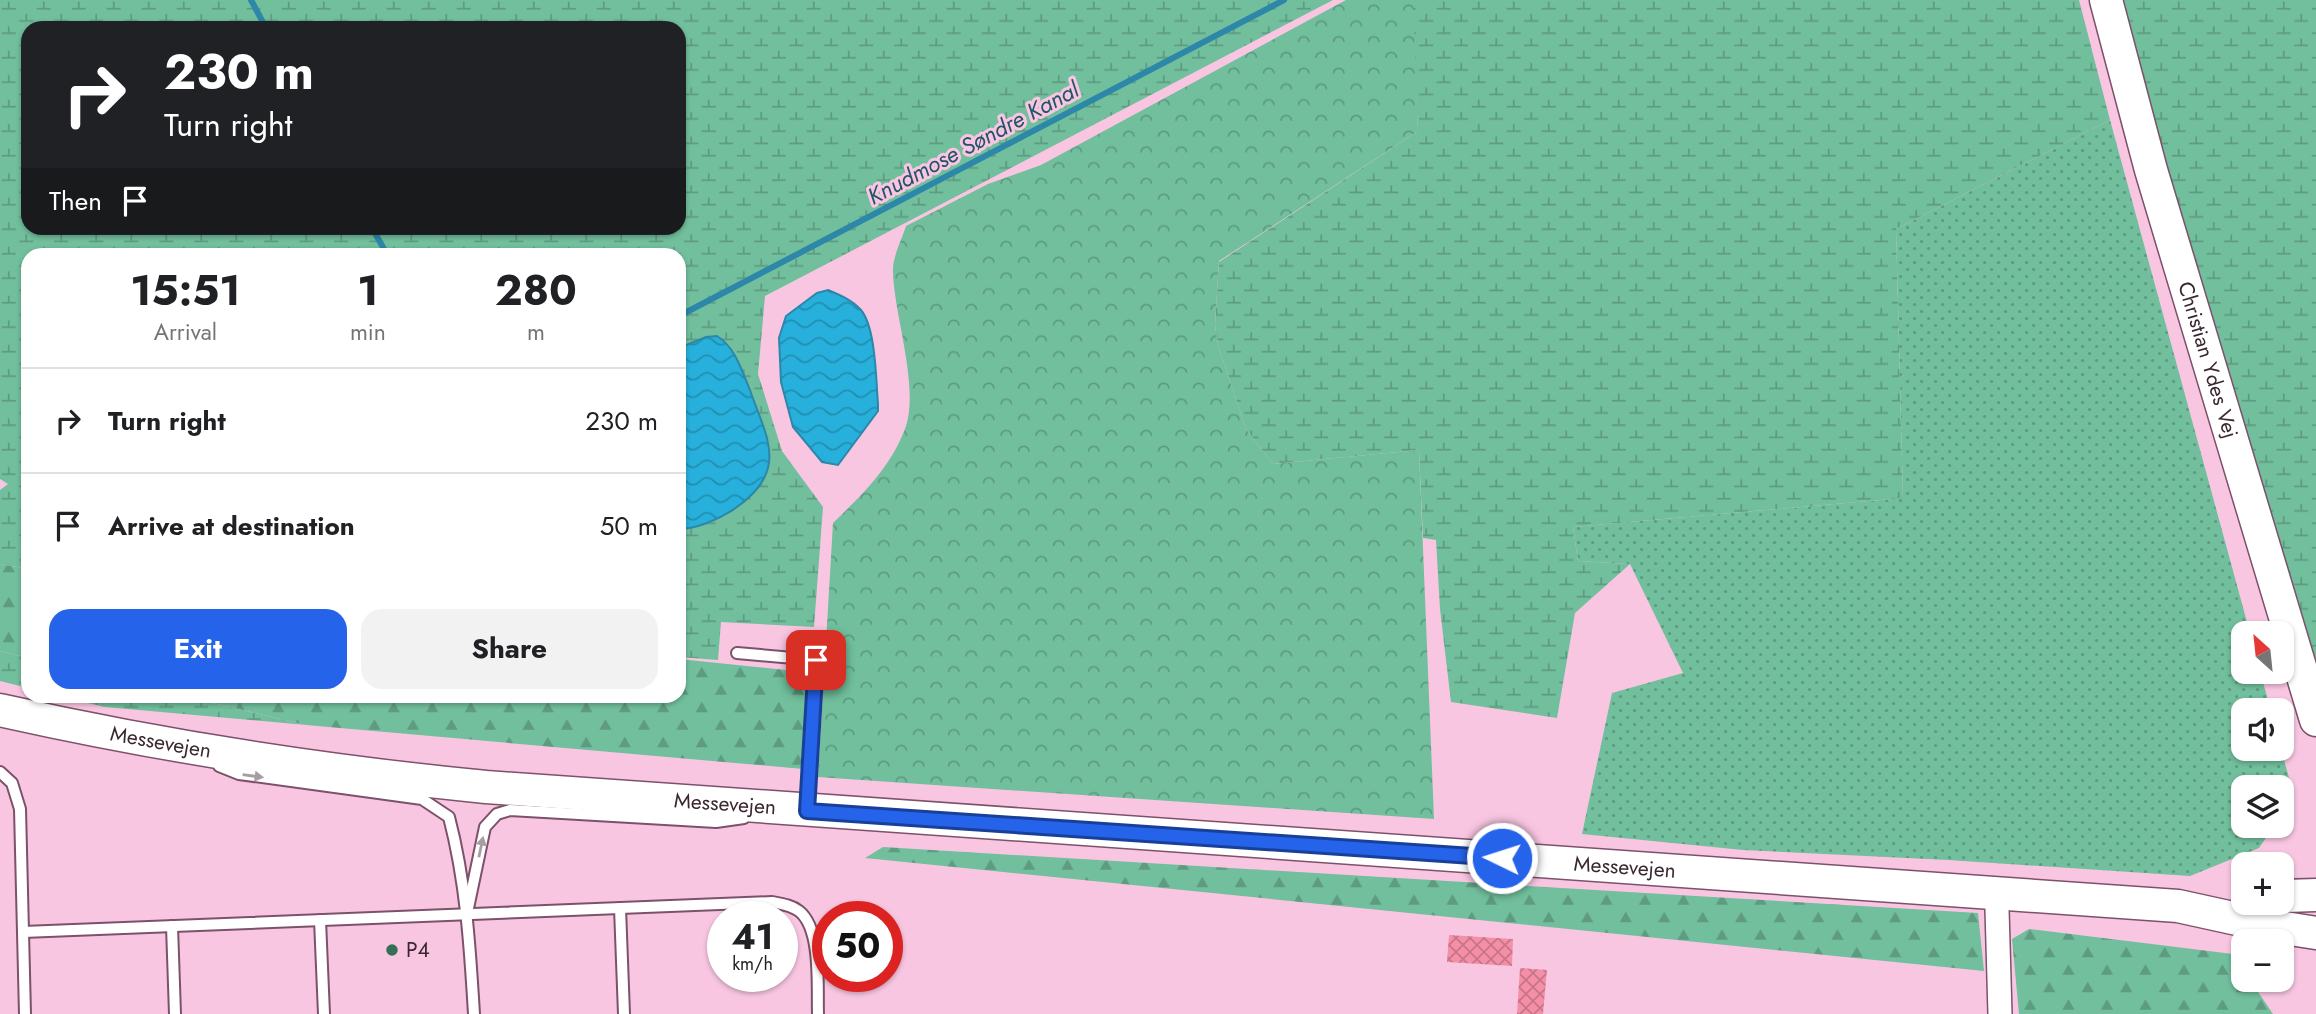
<!DOCTYPE html>
<html lang="en">
<head>
<meta charset="utf-8">
<style>
  body { margin:0; font-family:Jost,sans-serif; background:#f2f2f2; color:#202124; height:100vh; display:flex; flex-direction:column; font-size:26px; white-space:nowrap }
  * { box-sizing:border-box; margin:0 }
  p { font-size:23px; color:#757577 }
  .icon { flex:none; width:38px; height:38px; fill:none; stroke:currentColor; stroke-width:2; stroke-linecap:round; stroke-linejoin:round }
  .map { position:relative; flex:1; overflow:hidden }
  .side { position:absolute; left:21px; top:248px; width:665px; height:455px; display:flex; flex-direction:column; background:#fff; border-radius:21px; box-shadow:0 2px 5px #0004 }
  .side>* { flex:none }
  .guide { position:absolute; left:21px; top:21px; width:665px; height:214px; border-radius:21px; box-shadow:0 2px 5px #0004; background:#202124; color:#fff; overflow:hidden }
  .needle { width:46px; rotate:333deg }
  .buttons { position:absolute; left:2231px; top:621px; display:grid; gap:14px }
  .buttons a { display:grid; place-items:center; width:63px; height:63px; border-radius:14px; background:#fff; box-shadow:0 2px 5px #0004; font-size:35px }
  .speed { position:absolute; left:707px; top:901px; display:flex; gap:14px; font-size:35px; font-weight:700; text-align:center }
  .speed>* { display:grid; place-content:center; width:91px; height:91px; border-radius:50%; background:#fff; box-shadow:0 2px 5px #0004; line-height:1 }
  .speed small { font-size:18px; font-weight:400 }
  .speed .limit { border:10px solid #d22; background:#fff; color:#111 }
  .pin { position:absolute; display:grid; place-items:center; width:60px; height:60px; color:#fff; margin:-30px; border-radius:14px; box-shadow:0 4px 10px #0006 }
  .me { position:absolute; width:77px; margin:-38px; rotate:274deg; stroke-linejoin:round; filter:drop-shadow(0 0 5px #0008) }
  .turn { display:flex; align-items:center; gap:24px; height:147px; padding:0 28px; font-size:32px }
  .turn .icon { width:91px; height:91px; stroke-width:2.5 }
  .turn b { display:block; font-size:49px; line-height:60px }
  .then { display:flex; align-items:center; height:66px; padding:0 28px; background:#0003; gap:14px; font-size:26px }
  .eta { display:flex; justify-content:space-evenly; align-items:center; height:119px; text-align:center }
  .eta b { font-size:42px; font-weight:700; line-height:49px }
  .cta { display:flex; gap:14px; margin-top:auto; padding:14px 28px }
  .cta a { flex:1; height:80px; border-radius:21px; background:#2563eb; color:#fff; font-size:28px; font-weight:700; line-height:80px; text-align:center }
  .cta a+a { background:#f2f2f2; color:#202124 }
  ul { padding:0; list-style:none }
  li { display:flex; align-items:center; gap:21px; height:105px; padding:0 28px; border-top:2px solid #e0e0e0 }
  li div { flex:1 }
  li b { display:block; font-size:26px }
  li em { font-style:normal }
  .map>svg:first-child { display:block }
  .grass { fill:url(#grass-dots) }
  .forest { fill:url(#forest-firs) }
  .wetland { fill:url(#wetland-marsh); fill-rule:evenodd }
  .park { fill:url(#park-crowns) }
  .water { fill:url(#water-waves); stroke:#2c87a8; stroke-width:2 }
  .lines { fill:none; stroke-linecap:round; stroke-linejoin:round }
  .stream { stroke:#2c87a8; stroke-width:6 }
  .building { fill:url(#building-cross-hatch) }
  .lane-casing { stroke:#7c516a; stroke-width:14 }
  .street-casing { stroke:#7c516a; stroke-width:26 }
  .secondary-casing { stroke:#7c516a; stroke-width:35 }
  .lane { stroke:#fff; stroke-width:10 }
  .street { stroke:#fff; stroke-width:23 }
  .secondary { stroke:#fff; stroke-width:32 }
  .oneway { fill:#a69ea2 }
  .route-casing { stroke:#184099; stroke-width:18 }
  .route { stroke:#2563eb; stroke-width:12 }
  .poi-dot { fill:#366f58; stroke:#f9c6e1; stroke-width:2.5 }
  .labels { text-anchor:middle; stroke-width:6; stroke-linejoin:round; paint-order:stroke }
  .street-label { font-size:21px; fill:#3a2731; stroke:#f9c6e1 }
  .poi-label { font-size:21px; fill:#3a2731; stroke:#f9c6e1; text-anchor:start }
  .water-label { font-size:23px; font-style:italic; fill:#225568; stroke:#f9c6e1 }
</style>
</head>
<body>
<div class="map">
<svg width="2316" height="1014" viewBox="0 0 2316 1014">
  <defs>
    <pattern id="grass-dots" width="8" height="8" patternUnits="userSpaceOnUse" patternTransform="scale(1.75)"><rect width="8" height="8" fill="#71bf9d"/><path d="M2 2h.1M6 6h.1" fill="none" stroke="#5e9b81" stroke-width="1.8" stroke-linecap="round"/></pattern>
    <pattern id="forest-firs" width="22" height="20" patternUnits="userSpaceOnUse" patternTransform="scale(1.75)"><rect width="22" height="20" fill="#71bf9d"/><path d="M5 1l3.5 6h-7zM16 11l3.5 6h-7z" fill="#5e9b81"/></pattern>
    <pattern id="wetland-marsh" width="20" height="14" patternUnits="userSpaceOnUse" patternTransform="scale(1.75)"><rect width="20" height="14" fill="#71bf9d"/><path d="M1 5h8M5 5V1M11 12h8M15 12V8" fill="none" stroke="#5e9b81"/></pattern>
    <pattern id="park-crowns" width="20" height="18" patternUnits="userSpaceOnUse" patternTransform="scale(1.75)"><rect width="20" height="18" fill="#71bf9d"/><path d="M2 6a3 3 0 1 1 6 0M12 15a3 3 0 1 1 6 0" fill="none" stroke="#5e9b81"/></pattern>
    <pattern id="water-waves" width="16" height="10" patternUnits="userSpaceOnUse" patternTransform="scale(1.75)"><rect width="16" height="10" fill="#26b0db"/><path d="M0 5q4-4 8 0t8 0" fill="none" stroke="#228fb2"/></pattern>
    <pattern id="building-cross-hatch" width="8" height="8" patternUnits="userSpaceOnUse" patternTransform="scale(1.75)"><rect width="8" height="8" fill="#f58fa7"/><path d="M0 0l8 8M0 8l8-8" fill="none" stroke="#c77589"/></pattern>
  </defs>
  <rect width="100%" height="100%" fill="#f9c6e1"/>
  <polygon class="grass" points="2110,120 2250,633 2244,634 2244,672 2260,672 2271,710 2244,710 2244,749 2281,749 2294,796 2282,814 2282,788 2244,788 2244,826 2274,826 2259,848 2190,876 1948,860 1743,850 1582,834 1612,693 1683,673 1630,564 1578,561 1573,527 1903,498 1896,229"/>
  <g class="forest">
    <polygon points="0,564 28,569 28,658 0,651"/>
    <polygon points="679,659 796,671 808,688 803,769 306,725 188,697 679,696"/>
    <polygon points="883,847 1978,913 1984,971 865,858"/>
    <polygon points="2029,929 2233,954 2243,970 2244,980 2250,980 2273,1014 2019,1014 2012,939"/>
  </g>
  <g class="wetland">
    <path d="M0,0H1333L765,296L758,374L782,451L823,507L814,627L721,622L718,660L679,657V529H688L706,337L679,348V256H28V569L0,564V490L8,484L0,479ZM28,28H679V228H28Z"/>
    <polygon points="1411,0 2079,0 2110,120 1896,229 1903,498 1573,527 1578,561 1630,564 1575,613 1557,718 1451,702 1440,609 1436,540 1423,538 1419,450 1273,464 1246,429 1218,345 1215,325 1219,262 1418,131"/>
    <polygon points="2123,0 2316,0 2316,664 2176,218"/>
    <polygon points="0,651 28,658 28,688 0,681"/>
    <polygon points="62,697 188,697 306,725 105,707"/>
  </g>
  <path class="park" d="M1346,0H1413L1418,131L1219,261L1215,325L1218,345L1246,429L1273,464L1419,450L1434,819L818,777L833,523C863,494 892,466 906,426C919,385 894,315 893,272C892,258 902,239 906,226L988,184L1041,165Z"/>
  <g class="water">
    <path d="M828,290C840,295 852,300 861,310C876,328 876,381 878,404V411L838,465L822,462L793,427L781,382L779,338L786,316L817,293Z"/>
    <path d="M717,336C735,347 742,371 750,390C757,412 772,439 769,463C764,498 712,528 679,529V348L706,337Z"/>
  </g>
  <g class="lines">
    <g class="stream">
      <polyline points="251,0 266,28"/>
      <polyline points="372,228 388,256"/>
      <polyline points="679,316 1284,0"/>
    </g>
  </g>
  <g class="building">
    <polygon points="1449,935 1513,939 1512,966 1447,962"/>
    <polygon points="1520,968 1547,970 1543,1014 1517,1014"/>
  </g>
  <g class="lines">
    <defs>
      <g id="lane">
        <polyline points="737,653 816,660 807,806"/>
        <path d="M219,766L239,774L422,799L449,817C466,882 470,947 474,1014"/>
        <polyline points="0,772 12,783 20,809 25,1014"/>
        <polyline points="620,908 624,1014"/>
        <polyline points="467,913 485,827 497,814 510,810 716,822 744,818"/>
        <polyline points="320,920 324,1014"/>
        <polyline points="172,926 175,1014"/>
        <path d="M23,932L772,902C782,904 791,905 799,911C822,929 817,987 818,1014"/>
      </g>
      <polyline id="street" points="1999,894 1997,909 2000,1014"/>
      <g id="secondary">
        <path id="s1" d="M2106,0L2151,170L2316,720"/>
        <path id="s2" d="M0,710C161,746 322,771 486,787L2178,906L2260,924L2316,933"/>
        <polyline points="2282,896 2316,895"/>
      </g>
    </defs>
    <use href="#lane" class="lane-casing"/>
    <use href="#street" class="street-casing"/>
    <use href="#secondary" class="secondary-casing"/>
    <use href="#lane" class="lane"/>
    <use href="#street" class="street"/>
    <use href="#secondary" class="secondary"/>
  </g>
  <defs><path id="oneway-solid" d="M-6-.8H1V-3.2L6.5 0L1 3.2V.8H-6Z" transform="scale(1.75)"/></defs>
  <g class="oneway">
    <use href="#oneway-solid" transform="translate(253 776) rotate(8)"/>
    <use href="#oneway-solid" transform="translate(481 847) rotate(-78)"/>
  </g>
  <g class="lines">
    <defs>
      <polyline id="route" points="816,660 807,811 1502,858"/>
    </defs>
    <use href="#route" class="route-casing"/>
    <use href="#route" class="route"/>
  </g>
  <circle class="poi-dot" cx="392" cy="950" r="7"/>
  <g class="labels">
    <g class="street-label">
      <text dy="7" stroke="none"><textPath href="#s1" startOffset="374">Christian Ydes Vej</textPath></text>
      <text dy="7" stroke="none"><textPath href="#s2" startOffset="164">Messevejen</textPath></text>
      <text dy="7" stroke="none"><textPath href="#s2" startOffset="732">Messevejen</textPath></text>
      <text dy="7" stroke="none"><textPath href="#s2" startOffset="1634">Messevejen</textPath></text>
    </g>
    <g class="poi-label">
      <text x="406" y="957">P4</text>
    </g>
    <g class="water-label">
      <text transform="translate(973 143) rotate(-28)" y="8">Knudmose Søndre Kanal</text>
    </g>
  </g>
</svg>
<div class="buttons">
<a><svg class="needle" viewBox="-14 -14 28 28"><path d="M0-13l5 13h-10z" fill="#e53935"/><path d="M0 13l5-13h-10z" fill="#757577"/></svg></a>
<a><svg class="icon" aria-label="sound" viewBox="0 0 24 24"><path d="M4 9h4l5-4v14l-5-4H4zM17 9q2 3 0 6"/></svg></a>
<a><svg class="icon" aria-label="layers" viewBox="0 0 24 24"><path d="M12 4l9 5-9 5-9-5zM3 14l9 5 9-5"/></svg></a>
<a>+</a>
<a>−</a>
</div>
<div class="speed"><div>41<small>km/h</small></div><div class="limit">50</div></div>
<div class="pin" style="left:816px;top:660px;background:#d93025"><svg class="icon" aria-label="arrive" viewBox="0 0 24 24"><path d="M6 21V4h12l-3 4 3 4H6"/></svg></div>
<svg class="me" style="left:1502px;top:858px" viewBox="-20 -20 40 40"><circle r="17" fill="#2563eb" stroke="#fff" stroke-width="3"/><path d="M0-11L8 9 0 5-8 9z" fill="#fff"/></svg>
<div class="guide">
<div class="turn"><svg class="icon" aria-label="right" viewBox="0 0 24 24"><path d="M7 20v-9h11M14 6l5 5-5 5"/></svg><div><b>230 m</b>Turn right</div></div>
<div class="then">Then<svg class="icon" aria-label="arrive" viewBox="0 0 24 24"><path d="M6 21V4h12l-3 4 3 4H6"/></svg></div>
</div>
<section class="side">
<div class="eta">
<div><b>15:51</b><p>Arrival</p></div>
<div><b>1</b><p>min</p></div>
<div><b>280</b><p>m</p></div>
</div>
<ul>
<li><svg class="icon" aria-label="right" viewBox="0 0 24 24"><path d="M7 20v-9h11M14 6l5 5-5 5"/></svg><div><b>Turn right</b></div><em>230 m</em></li>
<li><svg class="icon" aria-label="arrive" viewBox="0 0 24 24"><path d="M6 21V4h12l-3 4 3 4H6"/></svg><div><b>Arrive at destination</b></div><em>50 m</em></li>
</ul>
<div class="cta"><a>Exit</a><a>Share</a></div>
</section>
</div>
</body>
</html>
